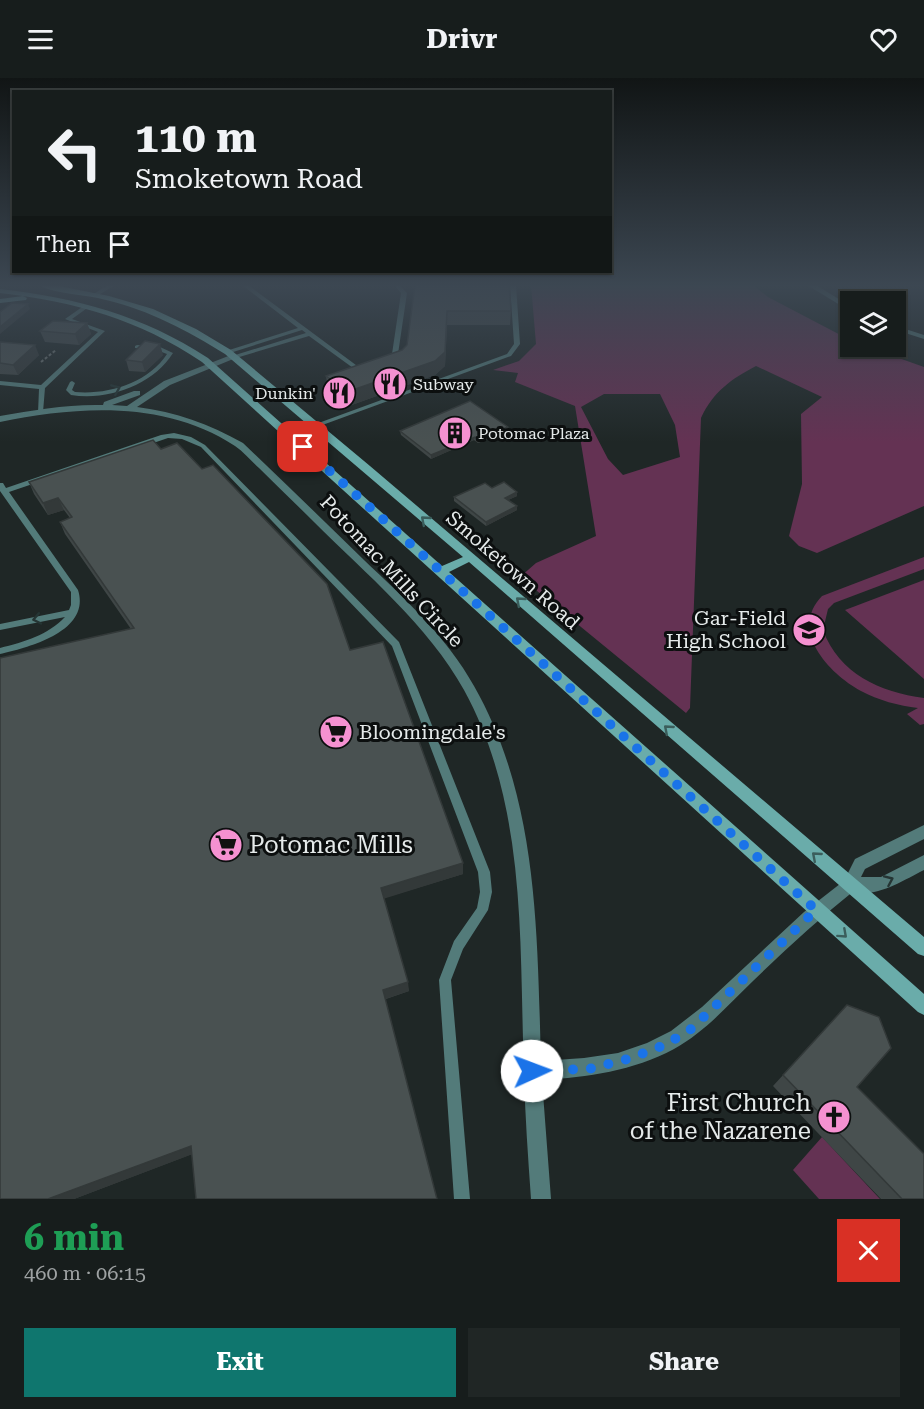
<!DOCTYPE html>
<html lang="en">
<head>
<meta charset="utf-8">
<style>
  body { margin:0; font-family:"Roboto Serif",serif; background:#202625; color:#f1f3f6; height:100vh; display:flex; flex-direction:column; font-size:22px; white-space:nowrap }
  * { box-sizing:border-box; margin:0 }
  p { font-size:20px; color:#9ea2a3 }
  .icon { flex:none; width:33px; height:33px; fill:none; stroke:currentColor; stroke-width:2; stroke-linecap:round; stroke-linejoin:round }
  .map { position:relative; height:1121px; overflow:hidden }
  .panel { display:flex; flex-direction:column; background:#171d1c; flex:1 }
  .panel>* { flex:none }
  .guide { position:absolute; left:12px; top:12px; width:600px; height:183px; border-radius:0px; box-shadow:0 2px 4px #0004,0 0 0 2px #363b3b; background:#171d1c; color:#f1f3f6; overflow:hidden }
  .controls { position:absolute; left:840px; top:213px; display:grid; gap:12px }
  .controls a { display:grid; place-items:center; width:66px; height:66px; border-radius:0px; background:#171d1c; box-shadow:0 2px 4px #0004,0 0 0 2px #363b3b; font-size:30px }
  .pin { position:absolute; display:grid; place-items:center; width:51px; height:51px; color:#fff; margin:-26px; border-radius:12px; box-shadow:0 3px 9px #0006 }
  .me { position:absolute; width:66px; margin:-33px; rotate:88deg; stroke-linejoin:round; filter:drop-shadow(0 0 4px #0008) }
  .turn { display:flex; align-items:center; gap:21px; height:126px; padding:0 24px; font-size:27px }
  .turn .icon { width:78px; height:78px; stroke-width:2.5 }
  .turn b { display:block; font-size:42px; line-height:51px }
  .then { display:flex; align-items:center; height:57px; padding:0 24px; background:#0003; gap:12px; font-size:22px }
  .round { display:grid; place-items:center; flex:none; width:63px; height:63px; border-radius:0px; background:#202625 }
  .summary { display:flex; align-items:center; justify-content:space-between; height:102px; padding:0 24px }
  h1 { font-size:36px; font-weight:700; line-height:45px; color:#1e9e55 }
  .cta { display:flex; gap:12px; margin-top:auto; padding:12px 24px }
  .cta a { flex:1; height:69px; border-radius:0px; background:#0f766e; color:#fff; font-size:24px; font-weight:700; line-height:69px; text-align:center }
  .cta a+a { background:#202625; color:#f1f3f6 }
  header { display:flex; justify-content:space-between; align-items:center; height:78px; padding:0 24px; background:#171d1c; font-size:27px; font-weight:700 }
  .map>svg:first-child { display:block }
  .green { fill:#643253; fill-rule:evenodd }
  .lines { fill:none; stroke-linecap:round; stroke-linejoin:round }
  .path { stroke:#69706f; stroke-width:2; stroke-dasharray:3 2; stroke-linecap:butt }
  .service { fill:#537b7a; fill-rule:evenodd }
  .minor { fill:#537b7a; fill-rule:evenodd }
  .tertiary { fill:#537b7a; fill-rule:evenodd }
  .secondary { fill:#6aacaa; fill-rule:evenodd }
  .wall { fill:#3f4646 }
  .shaded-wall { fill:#333939 }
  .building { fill:#495151; stroke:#333939; stroke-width:1.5 }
  .oneway { stroke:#253534 }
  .oneway2 { stroke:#3b5e5c }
  .route { stroke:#1a73e8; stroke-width:10; stroke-dasharray:0 18 }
  .labels { text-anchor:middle; stroke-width:6; stroke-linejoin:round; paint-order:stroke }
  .far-poi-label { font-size:16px; fill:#e5eaea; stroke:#0c0f0f; text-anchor:start }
  .street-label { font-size:20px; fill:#e5eaea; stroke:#0c0f0f }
  .poi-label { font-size:20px; fill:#e5eaea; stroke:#0c0f0f; text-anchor:end }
  .near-poi-label { font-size:24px; fill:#e5eaea; stroke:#0c0f0f; text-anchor:start }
</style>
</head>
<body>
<header><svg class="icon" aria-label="menu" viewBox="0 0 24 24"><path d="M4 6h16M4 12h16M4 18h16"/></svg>Drivr<svg class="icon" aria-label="heart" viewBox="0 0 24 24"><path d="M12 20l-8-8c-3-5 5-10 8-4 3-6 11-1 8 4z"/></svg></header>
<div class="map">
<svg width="924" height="1121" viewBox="0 0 924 1121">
  <rect width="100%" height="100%" fill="#1f2726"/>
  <g class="green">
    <path d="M531,207H753L768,219L850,262V268L868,269L924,289V428L817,475L799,468L789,458L802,406L801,336L822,319L756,288C731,301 713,314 701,340L690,630L686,635L520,499L536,485L596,458L575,328L515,304L518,295L493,292L519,283L536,266ZM604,316H660L675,347L680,379L623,397L608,381L581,329Z"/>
    <path d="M924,479V491L834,525L828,531L823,552C839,596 880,614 924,620V646L920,647L907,636L918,630C899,628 878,622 861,613C828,595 789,552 822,518Z"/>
    <polygon points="924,502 924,601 845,532"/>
    <polygon points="822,1059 880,1121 819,1121 793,1092"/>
  </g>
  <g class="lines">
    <polyline class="path" points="41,284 56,272"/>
    <g class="service">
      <polygon points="108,207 115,207 97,218 92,217"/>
      <polygon points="242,207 248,207 364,293 364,295 360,295 309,258 236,280 232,280 232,278 306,255 302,252 230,275 226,275 226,273 298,250"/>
      <polygon points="394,207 399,207 407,215 398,276 389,284 386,282 392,276 401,215"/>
      <polygon points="510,207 516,207 520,266 511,278 317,349 313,349 313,347 507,276 514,266"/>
      <polygon points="85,227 90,228 72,241 105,253 45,310 43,334 38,335 39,311 0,307 0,303 41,307 98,254 65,241"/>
      <path d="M137,267L160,269L173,275C153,307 108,323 71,317L66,312L70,304L72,303L75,305L72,312L75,314C108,317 148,305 167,276L159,273L135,270V268Z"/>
      <path d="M174,355L191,359L205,367L399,564L490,794L492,814L488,832L463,871L451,902L470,1121H454L439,902L454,863L477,830L480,814L478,794L392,568L201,369L182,361L168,360L9,414L78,512C91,553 30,569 0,576V570C24,564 48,557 65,539L0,552V546L69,532L71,527V514L0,413V405H3L6,410L161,357Z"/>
    </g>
    <g class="minor">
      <polygon points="807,207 816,207 850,228 850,233"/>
      <polygon points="896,248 924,257 924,261 896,252"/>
      <path d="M924,747V761L865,791L861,799H881L924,777V792C900,804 872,823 845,812L842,807L855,781Z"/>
    </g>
    <path class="tertiary" d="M231,277L238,279L170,307L137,329C176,334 209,346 243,365C284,404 324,443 364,482C404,520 447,559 474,608C539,722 537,856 541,983L584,980L618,975L647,965L671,953L702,929L804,834L845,802L850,800L855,802L858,807L855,812C820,840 786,871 753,903C728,927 705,954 674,971C633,993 588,999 542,1002L551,1121H531C528,1079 525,1037 524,995C519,866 528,729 464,612C428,547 366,496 314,444C296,426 277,408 259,390C251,383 244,374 235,368C165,322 78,328 0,344V338C34,332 68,326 103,327L104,324L134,313H140V317L112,327L127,328L164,303Z"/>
    <g class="secondary">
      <path d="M38,207H54L109,218L153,231L196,251L231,272L370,388L924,859V878L918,876L469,484L449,494L924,916V937L918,934L202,284C138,241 76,224 0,215V211C77,220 142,237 208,280L442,488L463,479L225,276C188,253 149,232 106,222C85,216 58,217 38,207Z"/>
      <polygon points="23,218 27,220 26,222 0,225 0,221"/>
    </g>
  </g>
  <g class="wall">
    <polygon points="411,207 509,207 511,233 510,247 447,247 445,288 435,297 349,328 328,312 326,298 402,272 407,267 415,210"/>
    <polygon points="87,245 91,256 79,267 45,264 40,253"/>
    <polygon points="0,264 39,277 18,297 0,296"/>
    <polygon points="163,277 145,294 129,293 126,282"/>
    <polygon points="400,353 508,353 478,365 474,362 431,381 401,357"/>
    <polygon points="29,404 350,572 463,785 463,796 384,820 409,913 386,921 192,1076 74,1121 131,551 65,456 60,444 70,440 64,432 48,437 34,416"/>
    <polygon points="517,414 517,418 508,422 517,428 517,432 486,448 454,423 454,419"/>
    <polygon points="847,927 857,1009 924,1121 881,1121 773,1008"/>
  </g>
  <g class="shaded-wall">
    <polygon points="28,226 30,231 0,256 0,249"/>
    <polygon points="447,233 445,288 435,297 349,328 347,314 435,283"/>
    <polygon points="87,245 91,256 79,267 75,256"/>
    <polygon points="160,266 163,277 145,294 142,284"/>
    <polygon points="35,267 39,277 18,297 13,287"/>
    <polygon points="508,349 508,353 478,365 478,361"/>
    <polygon points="475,359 474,362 431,381 431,377"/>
    <polygon points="517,414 517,418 504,424 505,420"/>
    <polygon points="58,420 64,432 48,437 43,425"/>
    <polygon points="517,428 517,432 486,448 486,444"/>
    <polygon points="463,785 463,796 383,821 381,810"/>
    <polygon points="408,904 409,913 385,921 383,912"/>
    <polygon points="191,1068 198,1074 74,1121 48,1121"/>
  </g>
  <g class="building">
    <polygon points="415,207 509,207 511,233 447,233 445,274 435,283 347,314 326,298 402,272 407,267"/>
    <polygon points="12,225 28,226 0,249 0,234"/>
    <polygon points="53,243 87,245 75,256 40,253"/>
    <polygon points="145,263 160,266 142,284 126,282"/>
    <polygon points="0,264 35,267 13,287 0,285"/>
    <polygon points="470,323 508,349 478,361 475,359 431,377 400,353"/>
    <polygon points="153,362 161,371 177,365 202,391 213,387 327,506 350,572 383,564 463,785 381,810 408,904 383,912 437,1121 196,1121 191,1068 48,1121 0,1121 0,580 134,550 60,444 72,439 58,420 43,425 29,404"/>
    <polygon points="504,404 517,414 505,420 517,428 486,444 454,419 485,405 492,410"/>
    <polygon points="847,927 879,939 891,970 857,1009 924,1076 924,1121 902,1121 783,997"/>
  </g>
  <defs><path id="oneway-chevron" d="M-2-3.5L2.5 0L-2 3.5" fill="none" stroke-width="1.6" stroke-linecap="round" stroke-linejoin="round" transform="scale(1.5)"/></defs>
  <g class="oneway">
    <use href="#oneway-chevron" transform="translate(116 311) rotate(-23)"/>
    <use href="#oneway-chevron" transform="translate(37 541) rotate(168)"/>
    <use href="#oneway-chevron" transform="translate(889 802) rotate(-24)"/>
  </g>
  <g class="oneway2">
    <use href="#oneway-chevron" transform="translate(425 442) rotate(-139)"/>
    <use href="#oneway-chevron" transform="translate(520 523) rotate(-139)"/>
    <use href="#oneway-chevron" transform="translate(668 651) rotate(-139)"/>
    <use href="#oneway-chevron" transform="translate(816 778) rotate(-139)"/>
    <use href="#oneway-chevron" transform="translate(843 856) rotate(42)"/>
  </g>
  <linearGradient id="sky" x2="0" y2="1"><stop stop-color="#111515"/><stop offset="0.57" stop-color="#3c4752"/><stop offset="1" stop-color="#3c4752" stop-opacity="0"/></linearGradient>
  <rect width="924" height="364" fill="url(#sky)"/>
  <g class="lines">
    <polyline class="route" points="303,369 816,832 691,951 665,967 628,981 589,991 532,993"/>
  </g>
  <defs>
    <symbol id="restaurant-disc" viewBox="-11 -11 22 22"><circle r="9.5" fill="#f591d1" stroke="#0c0f0f"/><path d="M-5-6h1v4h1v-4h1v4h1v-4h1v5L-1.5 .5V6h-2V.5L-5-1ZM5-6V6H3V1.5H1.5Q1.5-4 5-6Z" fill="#111"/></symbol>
    <symbol id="building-disc" viewBox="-11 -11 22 22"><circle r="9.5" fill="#f591d1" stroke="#0c0f0f"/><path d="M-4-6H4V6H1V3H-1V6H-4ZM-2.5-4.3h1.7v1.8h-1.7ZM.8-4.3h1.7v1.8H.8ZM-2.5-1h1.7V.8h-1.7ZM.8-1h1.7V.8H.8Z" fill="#111"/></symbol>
    <symbol id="school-disc" viewBox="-11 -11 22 22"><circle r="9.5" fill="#f591d1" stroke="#0c0f0f"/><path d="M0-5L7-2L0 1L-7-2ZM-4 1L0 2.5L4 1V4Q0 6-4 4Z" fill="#111"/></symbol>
    <symbol id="supermarket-disc" viewBox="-11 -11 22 22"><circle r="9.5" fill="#f591d1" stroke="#0c0f0f"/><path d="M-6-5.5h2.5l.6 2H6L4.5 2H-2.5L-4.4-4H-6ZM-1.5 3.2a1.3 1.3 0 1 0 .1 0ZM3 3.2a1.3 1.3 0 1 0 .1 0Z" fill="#111"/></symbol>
    <symbol id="church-disc" viewBox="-11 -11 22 22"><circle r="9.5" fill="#f591d1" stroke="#0c0f0f"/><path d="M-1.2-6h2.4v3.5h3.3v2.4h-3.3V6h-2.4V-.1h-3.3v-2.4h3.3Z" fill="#111"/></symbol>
  </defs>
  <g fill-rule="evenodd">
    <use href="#restaurant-disc" x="371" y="287" width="38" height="38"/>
    <use href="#restaurant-disc" x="320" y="296" width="38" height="38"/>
    <use href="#building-disc" x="436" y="336" width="38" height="38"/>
    <use href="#school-disc" x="790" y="533" width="38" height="38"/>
    <use href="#supermarket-disc" x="317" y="635" width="38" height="38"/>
    <use href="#supermarket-disc" x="207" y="748" width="38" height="38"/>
    <use href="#church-disc" x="815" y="1020" width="38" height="38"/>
  </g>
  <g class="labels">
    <g class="far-poi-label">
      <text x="413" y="312">Subway</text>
      <text x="316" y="321" text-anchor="end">Dunkin'</text>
      <text x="478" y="361">Potomac Plaza</text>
    </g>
    <g class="street-label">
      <text transform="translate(513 492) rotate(41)" y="7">Smoketown Road</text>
      <text transform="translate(392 493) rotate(47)" y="7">Potomac Mills Circle</text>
    </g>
    <g class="poi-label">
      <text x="786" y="547">Gar-Field<tspan x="786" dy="23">High School</tspan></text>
      <text x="359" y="661" text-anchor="start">Bloomingdale's</text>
    </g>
    <g class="near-poi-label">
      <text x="249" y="775">Potomac Mills</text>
      <text x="811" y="1033" text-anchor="end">First Church<tspan x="811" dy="28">of the Nazarene</tspan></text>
    </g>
  </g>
</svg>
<div class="controls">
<a><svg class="icon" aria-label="layers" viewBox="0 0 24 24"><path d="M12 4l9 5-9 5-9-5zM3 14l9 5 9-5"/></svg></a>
</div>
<div class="pin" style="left:303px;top:369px;background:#d93025"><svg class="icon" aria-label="arrive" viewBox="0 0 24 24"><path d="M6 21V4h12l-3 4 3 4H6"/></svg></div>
<svg class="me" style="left:532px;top:993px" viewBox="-20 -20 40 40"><circle r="19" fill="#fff"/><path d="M0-13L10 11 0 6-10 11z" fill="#1a73e8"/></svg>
<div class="guide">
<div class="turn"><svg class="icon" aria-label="left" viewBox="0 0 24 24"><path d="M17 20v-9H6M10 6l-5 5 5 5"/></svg><div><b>110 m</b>Smoketown Road</div></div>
<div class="then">Then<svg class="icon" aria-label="arrive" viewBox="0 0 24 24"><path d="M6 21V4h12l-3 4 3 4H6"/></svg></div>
</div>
</div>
<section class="panel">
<div class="summary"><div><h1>6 min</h1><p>460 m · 06:15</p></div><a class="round" style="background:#d93025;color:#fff"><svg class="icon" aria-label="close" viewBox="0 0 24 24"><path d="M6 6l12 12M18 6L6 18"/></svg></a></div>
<div class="cta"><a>Exit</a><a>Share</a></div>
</section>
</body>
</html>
